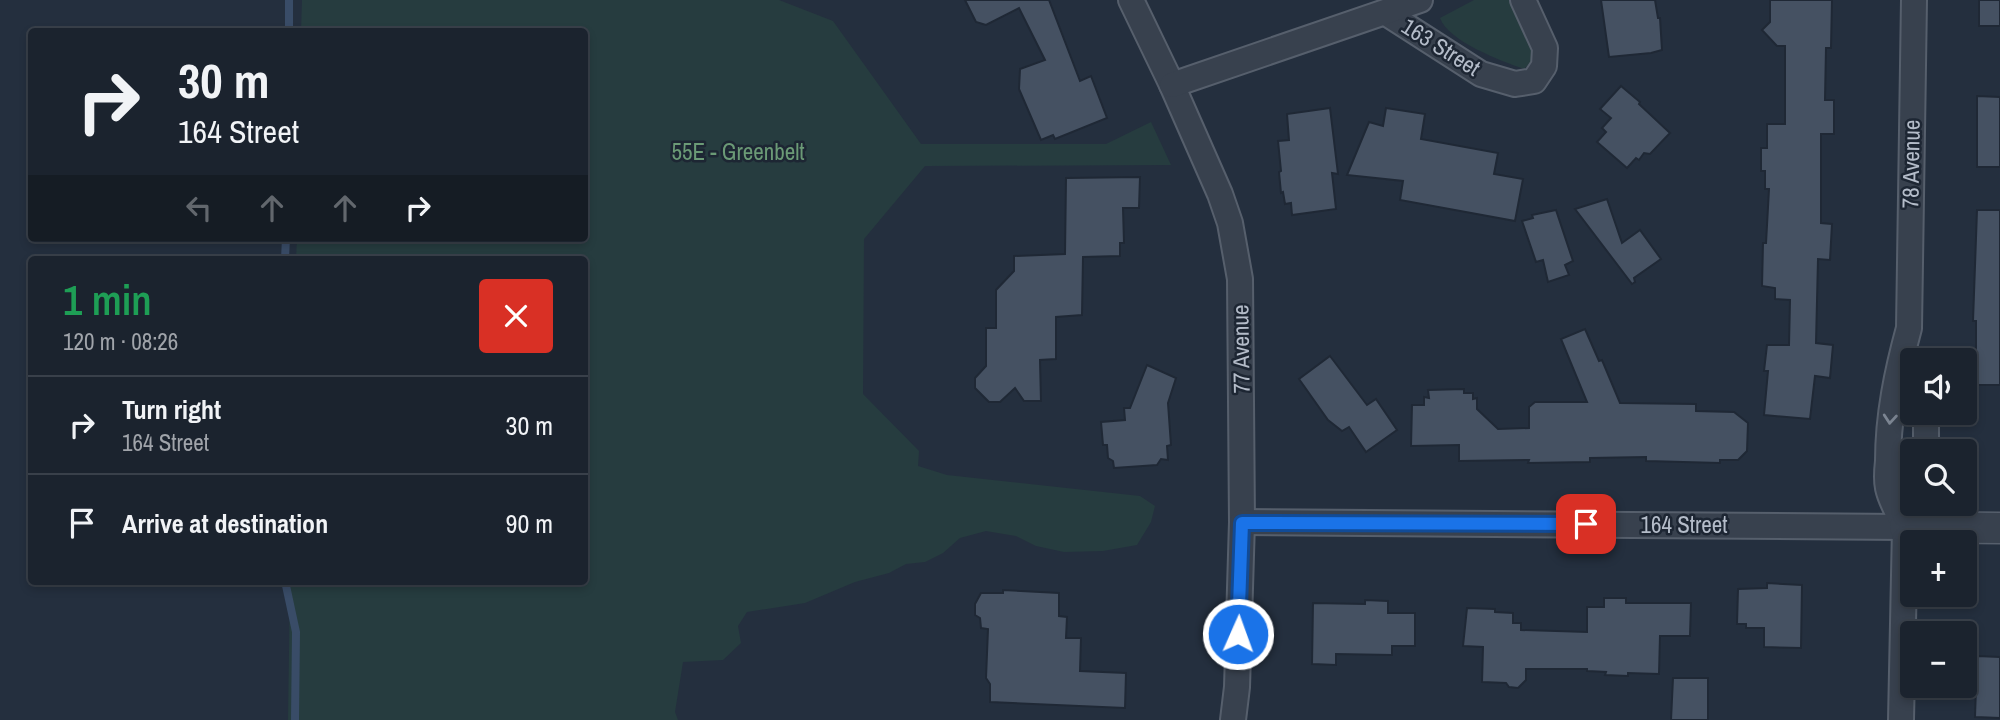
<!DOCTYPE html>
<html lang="en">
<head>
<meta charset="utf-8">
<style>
  body { margin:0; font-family:"Archivo Narrow",sans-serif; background:#242b36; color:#f1f3f6; height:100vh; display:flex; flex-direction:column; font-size:26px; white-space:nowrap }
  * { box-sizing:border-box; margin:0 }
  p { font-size:23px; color:#a0a4aa }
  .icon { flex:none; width:38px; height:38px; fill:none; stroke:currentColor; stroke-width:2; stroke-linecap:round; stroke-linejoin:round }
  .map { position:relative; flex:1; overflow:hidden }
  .side { position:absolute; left:28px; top:256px; width:560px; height:329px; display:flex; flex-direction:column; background:#1b232e; border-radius:7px; box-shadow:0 4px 10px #0003,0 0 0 2px #39404a }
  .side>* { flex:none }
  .hud { position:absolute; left:28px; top:28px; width:560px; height:214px; border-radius:7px; box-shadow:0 4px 10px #0003,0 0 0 2px #39404a; background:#1b232e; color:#f1f3f6; overflow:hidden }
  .fabs { position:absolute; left:1900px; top:348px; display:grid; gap:14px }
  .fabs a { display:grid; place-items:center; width:77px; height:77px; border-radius:7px; background:#1b232e; box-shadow:0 4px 10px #0003,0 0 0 2px #39404a; font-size:35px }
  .pin { position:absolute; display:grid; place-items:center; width:60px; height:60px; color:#fff; margin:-30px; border-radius:14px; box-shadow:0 4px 10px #0006 }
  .me { position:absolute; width:77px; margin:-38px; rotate:2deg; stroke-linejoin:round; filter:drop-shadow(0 0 5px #0008) }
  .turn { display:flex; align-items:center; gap:24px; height:147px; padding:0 35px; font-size:32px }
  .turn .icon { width:91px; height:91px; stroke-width:2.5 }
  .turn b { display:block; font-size:49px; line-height:60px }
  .lanes { display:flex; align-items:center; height:66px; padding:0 35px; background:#0003; justify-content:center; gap:35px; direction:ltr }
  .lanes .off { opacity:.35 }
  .round { display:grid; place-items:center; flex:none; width:74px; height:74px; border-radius:7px; background:#242b36 }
  .overview { display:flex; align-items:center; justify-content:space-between; height:119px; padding:0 35px }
  h1 { font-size:42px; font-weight:600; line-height:52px; color:#1e9e55 }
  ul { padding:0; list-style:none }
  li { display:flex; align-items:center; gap:21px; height:98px; padding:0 35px; border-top:2px solid #39404a }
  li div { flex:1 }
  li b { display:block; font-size:26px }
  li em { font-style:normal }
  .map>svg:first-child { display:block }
  .green { fill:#263c3f }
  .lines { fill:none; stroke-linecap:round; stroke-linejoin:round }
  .stream { stroke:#394c67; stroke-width:8 }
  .building { fill:#455162; stroke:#1f2835; stroke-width:2 }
  .minor-casing { stroke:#565f6c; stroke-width:28 }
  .tertiary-casing { stroke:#565f6c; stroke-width:33 }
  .minor { stroke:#38414e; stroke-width:24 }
  .tertiary { stroke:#38414e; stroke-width:30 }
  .oneway { stroke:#7c8592 }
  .route-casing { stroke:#114b97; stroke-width:18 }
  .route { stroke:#1a73e8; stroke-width:12 }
  .labels { text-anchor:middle; stroke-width:5; stroke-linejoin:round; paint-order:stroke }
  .street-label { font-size:23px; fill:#b4bcc9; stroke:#1d2633 }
  .park-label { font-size:23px; fill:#6b9a76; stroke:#1d2633 }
</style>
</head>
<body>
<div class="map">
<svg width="2000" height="720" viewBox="0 0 2000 720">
  <rect width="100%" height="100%" fill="#242f3e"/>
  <g class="green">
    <polygon points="302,0 779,0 833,21 921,144 1106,144 1151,122 1171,165 925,166 864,239 863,394 919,451 918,466 947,475 1140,496 1155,506 1151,522 1137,545 1103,551 1064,552 1036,546 1016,536 986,531 960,538 943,553 925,562 906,564 889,573 855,582 805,603 747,612 738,626 741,643 723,660 683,662 675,712 678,720 288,720 290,581 584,581 584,259 296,259 297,238 584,238 584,32 301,31"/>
    <path d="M1474,0H1511L1532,40L1533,60L1524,69C1501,61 1448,41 1440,18Z"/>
  </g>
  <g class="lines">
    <g class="stream">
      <polyline points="289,32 289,0"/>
      <polyline points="285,259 286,238"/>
      <polyline points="285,581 296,632 295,720"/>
    </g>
  </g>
  <g class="building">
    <polygon points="965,0 1049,0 1080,81 1091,76 1107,118 1055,139 1053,135 1041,140 1019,89 1020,69 1045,60 1019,8 986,25 976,22"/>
    <polygon points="1601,0 1655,0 1658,18 1660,18 1662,50 1651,53 1609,57"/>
    <polygon points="1770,0 1832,0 1831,48 1826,48 1825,100 1834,100 1834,134 1821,134 1821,223 1832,224 1830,260 1818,259 1816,343 1833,345 1830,378 1815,376 1810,419 1764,415 1768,371 1764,371 1767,345 1789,345 1790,300 1775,299 1775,288 1762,286 1763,243 1766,243 1769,189 1765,189 1765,171 1761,171 1761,148 1767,148 1767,124 1785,124 1785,46 1777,46 1762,30 1770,22"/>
    <rect x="1979" y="0" width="21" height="26"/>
    <polygon points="1621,86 1640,102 1639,104 1670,133 1650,154 1644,153 1639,160 1636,158 1627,168 1597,142 1606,132 1602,128 1611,118 1600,109"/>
    <polygon points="1977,96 2000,97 2000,167 1977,167"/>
    <polygon points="1330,108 1338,174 1332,173 1336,209 1292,215 1291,203 1285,204 1283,192 1281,193 1279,172 1281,171 1278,141 1289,140 1287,114"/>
    <polygon points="1386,108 1425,114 1421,139 1498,153 1494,174 1523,179 1515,221 1400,200 1403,181 1347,175 1369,122 1383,126"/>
    <polygon points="1140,177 1139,208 1123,208 1124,243 1120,243 1120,256 1083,257 1082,315 1056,317 1056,359 1040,360 1041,401 1024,401 1015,388 1000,402 989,402 975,388 975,378 986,366 986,328 996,328 996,290 1014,271 1014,256 1065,254 1066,178"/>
    <polygon points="1607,199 1622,243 1640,230 1661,259 1634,278 1635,282 1632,284 1575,209"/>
    <polygon points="1556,210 1573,261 1565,265 1569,275 1548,282 1543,260 1536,262 1522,221 1533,218 1532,215"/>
    <polygon points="1977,210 2000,210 2000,385 1976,385 1976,321 1973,321"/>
    <polygon points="1585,329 1599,361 1602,360 1620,403 1696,404 1696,411 1734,412 1748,423 1747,451 1738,460 1720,460 1720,463 1646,461 1646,457 1590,458 1590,462 1528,463 1529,460 1459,461 1459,445 1411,446 1412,405 1424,405 1424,397 1429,398 1428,390 1464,389 1464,393 1473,393 1473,399 1477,398 1477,409 1498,429 1529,428 1529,407 1535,402 1587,402 1561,339"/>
    <polygon points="1330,356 1367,405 1376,399 1397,430 1366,452 1349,427 1342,431 1328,420 1299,379"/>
    <polygon points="1147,365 1176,378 1168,403 1171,445 1167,446 1168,460 1161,459 1157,465 1114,468 1113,461 1108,458 1107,445 1103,445 1101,422 1125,420 1124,408 1130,408"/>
    <polygon points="1767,583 1802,585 1801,648 1764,647 1764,628 1746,628 1746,624 1737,624 1738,589 1767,588"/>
    <polygon points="1003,590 1059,593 1059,616 1067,617 1066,638 1081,638 1080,671 1126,673 1125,708 990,702 990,684 986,678 988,629 981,628 980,618 975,615 975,604 981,593 1003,593"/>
    <polygon points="1604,598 1626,598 1626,603 1691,603 1690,636 1660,636 1659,674 1628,673 1628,676 1605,675 1606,672 1587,671 1587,669 1526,669 1526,680 1518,688 1509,687 1506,683 1482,682 1483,647 1463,646 1467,608 1495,609 1495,612 1513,613 1513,623 1521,623 1521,630 1587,632 1587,607 1604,607"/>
    <polygon points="1365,600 1388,601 1388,613 1415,613 1415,646 1392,646 1392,655 1336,654 1336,665 1312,664 1313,603 1365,604"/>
    <polygon points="1977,656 2000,657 2000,718 1975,717"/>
    <polygon points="1673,678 1708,678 1708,720 1671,720"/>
  </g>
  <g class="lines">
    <defs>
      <g id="minor">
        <polyline points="1131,0 1172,85 1220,194 1230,223 1240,279 1242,522 1237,687 1233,720"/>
        <polyline points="1386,13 1481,74 1515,84 1534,81 1544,66 1545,48 1523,0"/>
        <polyline points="1172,85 1420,0"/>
        <polyline points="1926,413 1926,452"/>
        <polyline points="1242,522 1905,527"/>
        <polyline points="1905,527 1919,504"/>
        <path d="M1901,720L1905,527C1899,514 1891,502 1888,488C1886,479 1887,470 1888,461C1888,415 1897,372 1909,328L1914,0"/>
      </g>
      <polyline id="tertiary" points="1905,527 2000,528"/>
    </defs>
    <use href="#minor" class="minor-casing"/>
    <use href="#tertiary" class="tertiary-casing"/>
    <use href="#minor" class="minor"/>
    <use href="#tertiary" class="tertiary"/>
  </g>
  <defs><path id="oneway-chevron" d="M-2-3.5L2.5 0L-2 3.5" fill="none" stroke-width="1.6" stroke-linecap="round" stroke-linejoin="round" transform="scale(1.75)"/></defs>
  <use class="oneway" href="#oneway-chevron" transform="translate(1890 419) rotate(95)"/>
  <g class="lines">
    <defs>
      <polyline id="route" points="1238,634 1242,523 1586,524"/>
    </defs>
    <use href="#route" class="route-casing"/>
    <use href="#route" class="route"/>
  </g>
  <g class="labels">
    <g class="street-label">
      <text transform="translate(1441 47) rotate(32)" y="8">163 Street</text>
      <text transform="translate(1911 164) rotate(-89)" y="8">78 Avenue</text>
      <text transform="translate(1241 349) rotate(-91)" y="8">77 Avenue</text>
      <text x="1684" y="533">164 Street</text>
    </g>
    <g class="park-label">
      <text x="738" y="160">55E - Greenbelt</text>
    </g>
  </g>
</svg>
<div class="fabs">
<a><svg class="icon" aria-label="sound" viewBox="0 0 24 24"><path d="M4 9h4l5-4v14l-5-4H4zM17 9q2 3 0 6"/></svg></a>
<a><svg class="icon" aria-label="search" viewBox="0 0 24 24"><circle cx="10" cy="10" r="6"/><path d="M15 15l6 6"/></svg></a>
<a>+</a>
<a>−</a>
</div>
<div class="pin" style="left:1586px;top:524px;background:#d93025"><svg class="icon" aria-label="arrive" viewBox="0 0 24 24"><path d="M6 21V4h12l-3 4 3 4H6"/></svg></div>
<svg class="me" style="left:1238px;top:634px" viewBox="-20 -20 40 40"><circle r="17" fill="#1a73e8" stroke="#fff" stroke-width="3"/><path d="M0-11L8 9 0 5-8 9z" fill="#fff"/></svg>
<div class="hud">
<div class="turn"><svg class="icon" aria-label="right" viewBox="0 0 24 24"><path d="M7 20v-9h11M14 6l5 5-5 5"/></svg><div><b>30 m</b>164 Street</div></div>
<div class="lanes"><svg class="icon off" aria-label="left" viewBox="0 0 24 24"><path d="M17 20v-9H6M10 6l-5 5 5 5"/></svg><svg class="icon off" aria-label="ahead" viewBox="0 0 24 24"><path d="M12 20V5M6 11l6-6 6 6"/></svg><svg class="icon off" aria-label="ahead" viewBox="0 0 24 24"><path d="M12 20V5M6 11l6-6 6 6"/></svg><svg class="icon" aria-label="right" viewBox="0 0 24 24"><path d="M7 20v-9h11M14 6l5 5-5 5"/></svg></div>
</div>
<section class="side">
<div class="overview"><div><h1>1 min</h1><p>120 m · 08:26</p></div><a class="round" style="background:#d93025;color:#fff"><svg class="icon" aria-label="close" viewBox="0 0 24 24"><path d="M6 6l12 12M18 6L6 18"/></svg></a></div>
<ul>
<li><svg class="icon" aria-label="right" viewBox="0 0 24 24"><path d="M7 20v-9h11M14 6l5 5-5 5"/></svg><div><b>Turn right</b><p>164 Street</p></div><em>30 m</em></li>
<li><svg class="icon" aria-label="arrive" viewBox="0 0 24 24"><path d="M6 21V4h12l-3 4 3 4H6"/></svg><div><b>Arrive at destination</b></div><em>90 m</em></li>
</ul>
</section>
</div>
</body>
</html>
